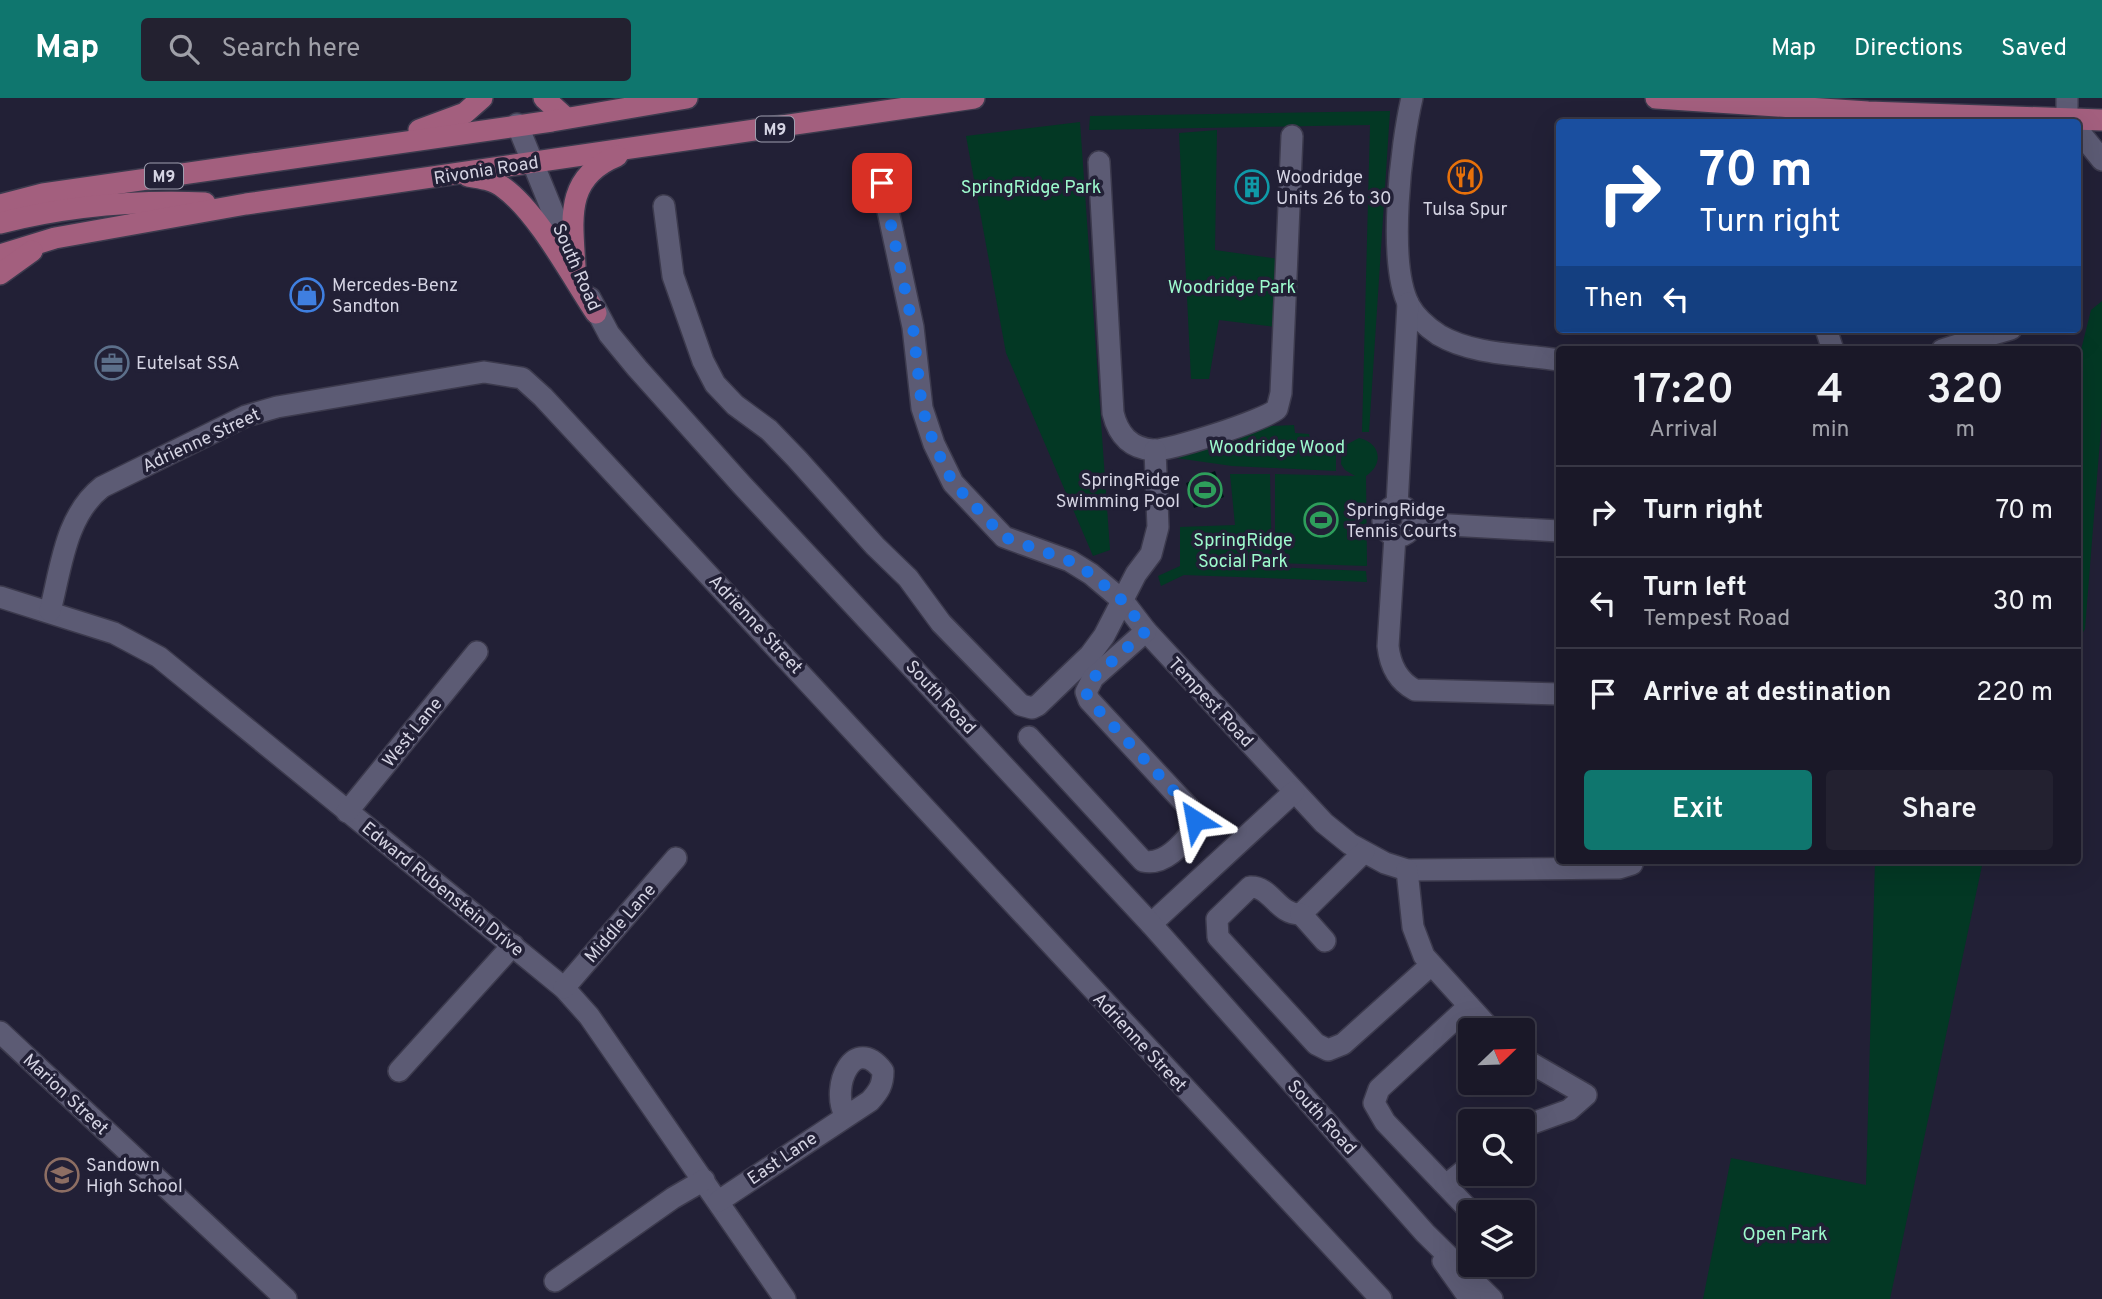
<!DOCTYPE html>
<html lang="en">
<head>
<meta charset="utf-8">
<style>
  body { margin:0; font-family:Overpass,sans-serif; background:#232130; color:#f1f3f6; height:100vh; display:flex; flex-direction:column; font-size:26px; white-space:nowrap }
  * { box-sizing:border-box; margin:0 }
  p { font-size:23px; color:#9fa0a8 }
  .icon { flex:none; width:38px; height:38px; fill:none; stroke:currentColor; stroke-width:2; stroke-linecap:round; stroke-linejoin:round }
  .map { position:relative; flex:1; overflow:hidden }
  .drawer { position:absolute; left:1556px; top:248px; width:525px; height:518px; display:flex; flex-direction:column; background:#1a1828; border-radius:7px; box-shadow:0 7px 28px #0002,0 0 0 2px #383745 }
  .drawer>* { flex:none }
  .hud { position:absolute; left:1556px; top:21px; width:525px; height:214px; border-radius:7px; box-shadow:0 7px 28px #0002,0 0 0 2px #383745; background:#1a4fa0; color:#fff; overflow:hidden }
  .needle { width:46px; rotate:67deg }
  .tools { position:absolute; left:1458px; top:920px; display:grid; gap:14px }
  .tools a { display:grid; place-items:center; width:77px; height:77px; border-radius:7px; background:#1a1828; box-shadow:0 7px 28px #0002,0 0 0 2px #383745; font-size:35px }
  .pin { position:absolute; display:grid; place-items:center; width:60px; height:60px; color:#fff; margin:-30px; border-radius:14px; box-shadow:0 4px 10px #0006 }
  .me { position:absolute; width:77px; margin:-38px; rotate:326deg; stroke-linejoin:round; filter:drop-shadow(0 0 5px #0008) }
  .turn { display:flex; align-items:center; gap:24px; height:147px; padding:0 28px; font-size:32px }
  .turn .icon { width:91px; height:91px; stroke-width:2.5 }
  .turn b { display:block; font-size:49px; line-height:60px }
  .then { display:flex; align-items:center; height:66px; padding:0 28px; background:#0003; gap:14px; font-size:26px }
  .eta { display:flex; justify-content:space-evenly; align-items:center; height:119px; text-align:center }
  .eta b { font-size:42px; font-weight:600; line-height:49px }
  .primary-button { display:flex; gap:14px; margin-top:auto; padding:14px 28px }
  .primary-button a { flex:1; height:80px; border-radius:7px; background:#0f766e; color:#fff; font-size:28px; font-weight:600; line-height:80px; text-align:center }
  .primary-button a+a { background:#232130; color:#f1f3f6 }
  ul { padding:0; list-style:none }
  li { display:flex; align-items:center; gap:21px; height:91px; padding:0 28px; border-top:2px solid #383745 }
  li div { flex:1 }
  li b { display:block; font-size:26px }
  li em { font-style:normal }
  header { display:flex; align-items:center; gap:42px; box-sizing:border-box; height:98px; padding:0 35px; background:#0f766e; color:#fff }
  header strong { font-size:33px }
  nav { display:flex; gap:38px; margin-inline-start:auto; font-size:24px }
  .search { width:490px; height:63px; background:#232130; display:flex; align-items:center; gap:18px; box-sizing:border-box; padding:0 24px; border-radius:7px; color:#9fa0a8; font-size:26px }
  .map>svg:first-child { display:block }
  .green { fill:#033824 }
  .water { fill:#001417 }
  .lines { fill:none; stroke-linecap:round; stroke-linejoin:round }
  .street-casing { stroke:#3c3a4d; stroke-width:24 }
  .secondary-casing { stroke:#3c3a4d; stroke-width:24 }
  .primary-casing { stroke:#3c3a4d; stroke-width:24 }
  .street { stroke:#5c5b74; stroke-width:21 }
  .secondary { stroke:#5c5b74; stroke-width:21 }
  .primary { stroke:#a35f7e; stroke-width:21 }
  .route { stroke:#1a73e8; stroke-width:12; stroke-dasharray:0 21.6 }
  .labels { text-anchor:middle; stroke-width:7; stroke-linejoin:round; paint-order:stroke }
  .shield { fill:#222036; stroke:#9f9eaf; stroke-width:2 }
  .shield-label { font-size:16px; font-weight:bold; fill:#d5d4e3 }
  .street-label { font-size:18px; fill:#d5d4e3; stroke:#222036 }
  .poi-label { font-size:18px; fill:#d5d4e3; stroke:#222036; text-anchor:start }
  .park-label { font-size:18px; fill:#9dfacd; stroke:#222036 }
</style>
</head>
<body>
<header>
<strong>Map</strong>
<div class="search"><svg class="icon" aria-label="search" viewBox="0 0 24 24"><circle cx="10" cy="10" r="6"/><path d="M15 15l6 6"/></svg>Search here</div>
<nav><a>Map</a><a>Directions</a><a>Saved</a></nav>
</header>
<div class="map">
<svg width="2102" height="1201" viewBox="0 0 2102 1201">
  <rect width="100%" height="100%" fill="#222036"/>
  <g class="green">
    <polygon points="1390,13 1369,334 1362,334 1370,27 1089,32 1090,18"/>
    <polygon points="1080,24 1110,452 1093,458 1006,255 966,38"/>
    <polygon points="1217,32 1215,152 1279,161 1277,229 1219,222 1209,281 1191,281 1179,35"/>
    <polygon points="2102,203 2102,317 2085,531 2077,544 2077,268 2091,212"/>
    <polygon points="1294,327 1295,335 1309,336 1310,342 1336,342 1336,373 1232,368 1176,360 1175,353 1272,328"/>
    <path d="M1359,340C1381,345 1384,366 1366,378L1367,468L1275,465V376L1355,378L1345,372L1341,366L1342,349Z"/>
    <polygon points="1230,376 1270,376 1272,469 1366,473 1367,484 1184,477 1161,488 1158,478 1180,468 1180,429 1235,427"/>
    <polygon points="1875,763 1983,763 1890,1201 1703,1201 1731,1060 1866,1087"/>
  </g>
  <polygon class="water" points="1215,373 1224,399 1194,410 1186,385"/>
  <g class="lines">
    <defs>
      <g id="street">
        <path d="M1412,0C1401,46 1387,165 1409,207C1416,220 1427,229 1439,237C1473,257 1521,256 1559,262"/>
        <polyline points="2067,0 2067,19 2072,24"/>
        <polyline points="2077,31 2102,62"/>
        <path d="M1099,64L1113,315C1118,336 1130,350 1153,352C1169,353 1265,322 1277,311L1281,295L1292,38"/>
        <polyline points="882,85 913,229 922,310 934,346 953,385 1004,439 1070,463 1091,476 1123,503 1146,533 1324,725 1350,746 1385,765 1407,772 1619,770 1632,766"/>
        <polyline points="664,108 673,178 703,263 715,286 735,307 769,332 797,361 875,448 908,480 941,525 1021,607 1032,610 1038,607 1090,557 1104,538 1136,476 1151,456 1158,429 1155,352"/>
        <polyline points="1826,231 1833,252"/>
        <polyline points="1983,239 2011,231"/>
        <polyline points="1942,252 1983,239 1980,231"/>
        <polyline points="1397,407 1408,205"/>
        <circle cx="1398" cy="423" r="15"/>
        <polyline points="1413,425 1559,433"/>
        <path d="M1395,438L1388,548C1390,567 1398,583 1415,592L1559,596"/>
        <polyline points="0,499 114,535 159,559 564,890 589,918 785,1201"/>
        <path d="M50,513C61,471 65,418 102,389L246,318L277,309L484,274L522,280L543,299L1381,1201"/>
        <path d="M1029,639L1143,763C1164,768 1182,747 1194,731L1192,713L1089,602L1086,594L1093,580L1146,533"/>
        <polyline points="347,714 477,554"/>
        <path d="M1364,754L1301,816C1277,817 1272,788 1250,789L1217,821L1218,839L1316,946L1328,952L1343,946L1431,867"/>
        <polyline points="1407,772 1413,829 1424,858 1492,933"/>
        <polyline points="1301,816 1325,843"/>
        <polyline points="1151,826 1294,694"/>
        <polyline points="564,890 676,760"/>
        <polyline points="1469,908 1379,991 1374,1005 1385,1024 1472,1115"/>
        <polyline points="0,934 286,1201"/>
        <polyline points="1522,960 1586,997 1569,1012 1522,1029"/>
        <polyline points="399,973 513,847"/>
        <polyline points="1446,1087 1470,1068"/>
        <path d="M719,1103L870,1003C879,993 883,987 883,973C854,935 830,988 845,1017"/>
        <polyline points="555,1183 673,1100 704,1082"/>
      </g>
      <g id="secondary">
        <polyline points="517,26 572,161"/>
        <polyline points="590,200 609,236 637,270 741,386 1151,826 1425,1135 1492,1201"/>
        <polyline points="1443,1163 1470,1201"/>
      </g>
      <g id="primary">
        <polyline points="544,0 566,20"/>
        <polyline points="1656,0 1868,14 2102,22"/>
        <polyline points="419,32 465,15 482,0"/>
        <path d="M468,78C481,80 494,82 504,90C538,115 572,179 596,215"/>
        <polyline points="0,107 43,96 552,23 687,0"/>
        <path d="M0,125C67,108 135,102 205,105"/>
        <polyline points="0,157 55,140 246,106 974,0"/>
        <path d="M575,168C572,120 565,79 617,58"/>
        <polyline points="0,176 32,153"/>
      </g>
    </defs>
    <use href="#street" class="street-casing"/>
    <use href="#secondary" class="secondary-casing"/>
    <use href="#primary" class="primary-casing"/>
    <use href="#street" class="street"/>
    <use href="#secondary" class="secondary"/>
    <use href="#primary" class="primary"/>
  </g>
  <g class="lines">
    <polyline class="route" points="882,85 913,229 922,310 934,346 953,385 1004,439 1070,463 1091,476 1123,503 1146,533 1093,580 1086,594 1089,602 1187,707 1195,722"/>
  </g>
  <defs>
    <symbol id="restaurant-ring" viewBox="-11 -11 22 22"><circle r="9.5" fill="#222036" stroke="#e8710a" stroke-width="1.5"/><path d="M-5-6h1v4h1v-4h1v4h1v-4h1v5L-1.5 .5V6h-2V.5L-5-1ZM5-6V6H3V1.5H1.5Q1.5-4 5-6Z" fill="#e8710a"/></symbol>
    <symbol id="building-ring" viewBox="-11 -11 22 22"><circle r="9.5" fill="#222036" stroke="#0f9aa8" stroke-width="1.5"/><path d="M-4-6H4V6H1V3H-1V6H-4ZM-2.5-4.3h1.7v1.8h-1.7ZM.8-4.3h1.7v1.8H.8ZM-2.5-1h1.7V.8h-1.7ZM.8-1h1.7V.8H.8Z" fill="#0f9aa8"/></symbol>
    <symbol id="shop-ring" viewBox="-11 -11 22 22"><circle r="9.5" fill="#222036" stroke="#3f7fe0" stroke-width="1.5"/><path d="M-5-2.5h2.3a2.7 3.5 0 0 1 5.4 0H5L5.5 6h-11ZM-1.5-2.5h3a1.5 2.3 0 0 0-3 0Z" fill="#3f7fe0"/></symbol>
    <symbol id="office-ring" viewBox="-11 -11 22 22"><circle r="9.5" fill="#222036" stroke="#5c6f8a" stroke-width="1.5"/><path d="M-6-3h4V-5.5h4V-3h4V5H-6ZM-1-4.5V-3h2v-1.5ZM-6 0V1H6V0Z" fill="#5c6f8a"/></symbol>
    <symbol id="stadium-ring" viewBox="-11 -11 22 22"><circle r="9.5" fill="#222036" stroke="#2e9e5b" stroke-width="1.5"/><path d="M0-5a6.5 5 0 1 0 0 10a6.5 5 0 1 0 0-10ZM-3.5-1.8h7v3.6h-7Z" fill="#2e9e5b"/></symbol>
    <symbol id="school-ring" viewBox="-11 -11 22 22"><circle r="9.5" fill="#222036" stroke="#8d6e63" stroke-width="1.5"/><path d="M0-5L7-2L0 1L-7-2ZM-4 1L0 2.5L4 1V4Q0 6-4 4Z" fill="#8d6e63"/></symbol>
  </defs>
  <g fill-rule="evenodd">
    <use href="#restaurant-ring" x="1446" y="60" width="38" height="38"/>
    <use href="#building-ring" x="1233" y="70" width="38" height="38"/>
    <use href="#shop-ring" x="288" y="178" width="38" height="38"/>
    <use href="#office-ring" x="93" y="246" width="38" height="38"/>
    <use href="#stadium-ring" x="1186" y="373" width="38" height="38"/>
    <use href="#stadium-ring" x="1302" y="403" width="38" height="38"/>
    <use href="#school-ring" x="43" y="1058" width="38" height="38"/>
  </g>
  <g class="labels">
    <g class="shield">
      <rect x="756" y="18.5" width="38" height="25" rx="5"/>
      <rect x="145" y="65.5" width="38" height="25" rx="5"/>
    </g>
    <g class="shield-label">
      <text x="775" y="37">M9</text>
      <text x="164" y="84">M9</text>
    </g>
    <g class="street-label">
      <text transform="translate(486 72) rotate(-9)" y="6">Rivonia Road</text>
      <text transform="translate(577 169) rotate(66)" y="6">South Road</text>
      <text transform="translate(201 342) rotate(-25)" y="6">Adrienne Street</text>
      <text transform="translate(756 526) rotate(47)" y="6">Adrienne Street</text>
      <text transform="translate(941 599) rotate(47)" y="6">South Road</text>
      <text transform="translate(1211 604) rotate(47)" y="6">Tempest Road</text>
      <text transform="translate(412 634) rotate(-51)" y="6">West Lane</text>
      <text transform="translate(443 791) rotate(39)" y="6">Edward Rubenstein Drive</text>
      <text transform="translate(620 825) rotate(-49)" y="6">Middle Lane</text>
      <text transform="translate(1140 944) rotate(47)" y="6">Adrienne Street</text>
      <text transform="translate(66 996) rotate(43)" y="6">Marion Street</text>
      <text transform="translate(1322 1019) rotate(48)" y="6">South Road</text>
      <text transform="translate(782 1060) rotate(-34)" y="6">East Lane</text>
    </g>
    <g class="poi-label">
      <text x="1276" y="85">Woodridge<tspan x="1276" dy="21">Units 26 to 30</tspan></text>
      <text x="1465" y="117" text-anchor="middle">Tulsa Spur</text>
      <text x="332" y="193">Mercedes-Benz<tspan x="332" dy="21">Sandton</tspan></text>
      <text x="136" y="271">Eutelsat SSA</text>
      <text x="1180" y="388" text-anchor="end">SpringRidge<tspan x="1180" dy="21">Swimming Pool</tspan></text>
      <text x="1346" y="418">SpringRidge<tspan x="1346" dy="21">Tennis Courts</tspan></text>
      <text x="86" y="1073">Sandown<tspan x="86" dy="21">High School</tspan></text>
    </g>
    <g class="park-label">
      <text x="1031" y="95">SpringRidge Park</text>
      <text x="1232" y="195">Woodridge Park</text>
      <text x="1277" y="355">Woodridge Wood</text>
      <text x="1243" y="448">SpringRidge<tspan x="1243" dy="21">Social Park</tspan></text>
      <text x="1785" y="1142">Open Park</text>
    </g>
  </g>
</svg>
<div class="tools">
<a><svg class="needle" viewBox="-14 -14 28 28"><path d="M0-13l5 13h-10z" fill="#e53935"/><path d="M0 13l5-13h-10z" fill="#9fa0a8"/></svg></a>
<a><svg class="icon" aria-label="search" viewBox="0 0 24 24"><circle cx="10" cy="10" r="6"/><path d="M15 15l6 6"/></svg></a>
<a><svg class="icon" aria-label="layers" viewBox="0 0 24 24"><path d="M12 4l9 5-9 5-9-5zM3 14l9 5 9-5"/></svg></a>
</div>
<div class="pin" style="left:882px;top:85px;background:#d93025"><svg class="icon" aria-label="arrive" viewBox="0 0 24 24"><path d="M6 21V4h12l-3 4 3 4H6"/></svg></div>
<svg class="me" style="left:1195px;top:722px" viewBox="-20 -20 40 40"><path d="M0-17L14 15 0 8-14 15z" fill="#1a73e8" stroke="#fff" stroke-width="4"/></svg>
<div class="hud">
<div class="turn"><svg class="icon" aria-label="right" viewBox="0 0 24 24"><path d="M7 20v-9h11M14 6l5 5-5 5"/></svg><div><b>70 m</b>Turn right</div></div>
<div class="then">Then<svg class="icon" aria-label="left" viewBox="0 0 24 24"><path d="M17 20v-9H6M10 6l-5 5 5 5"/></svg></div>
</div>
<section class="drawer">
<div class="eta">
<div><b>17:20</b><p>Arrival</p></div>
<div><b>4</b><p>min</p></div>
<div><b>320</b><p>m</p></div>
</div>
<ul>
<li><svg class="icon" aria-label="right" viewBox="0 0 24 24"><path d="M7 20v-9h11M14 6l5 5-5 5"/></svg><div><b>Turn right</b></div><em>70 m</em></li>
<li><svg class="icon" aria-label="left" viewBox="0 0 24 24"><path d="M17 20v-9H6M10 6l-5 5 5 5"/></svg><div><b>Turn left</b><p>Tempest Road</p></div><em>30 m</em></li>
<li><svg class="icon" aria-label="arrive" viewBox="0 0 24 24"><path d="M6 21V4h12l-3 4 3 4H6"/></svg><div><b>Arrive at destination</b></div><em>220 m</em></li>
</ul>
<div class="primary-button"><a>Exit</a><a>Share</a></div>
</section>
</div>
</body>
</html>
